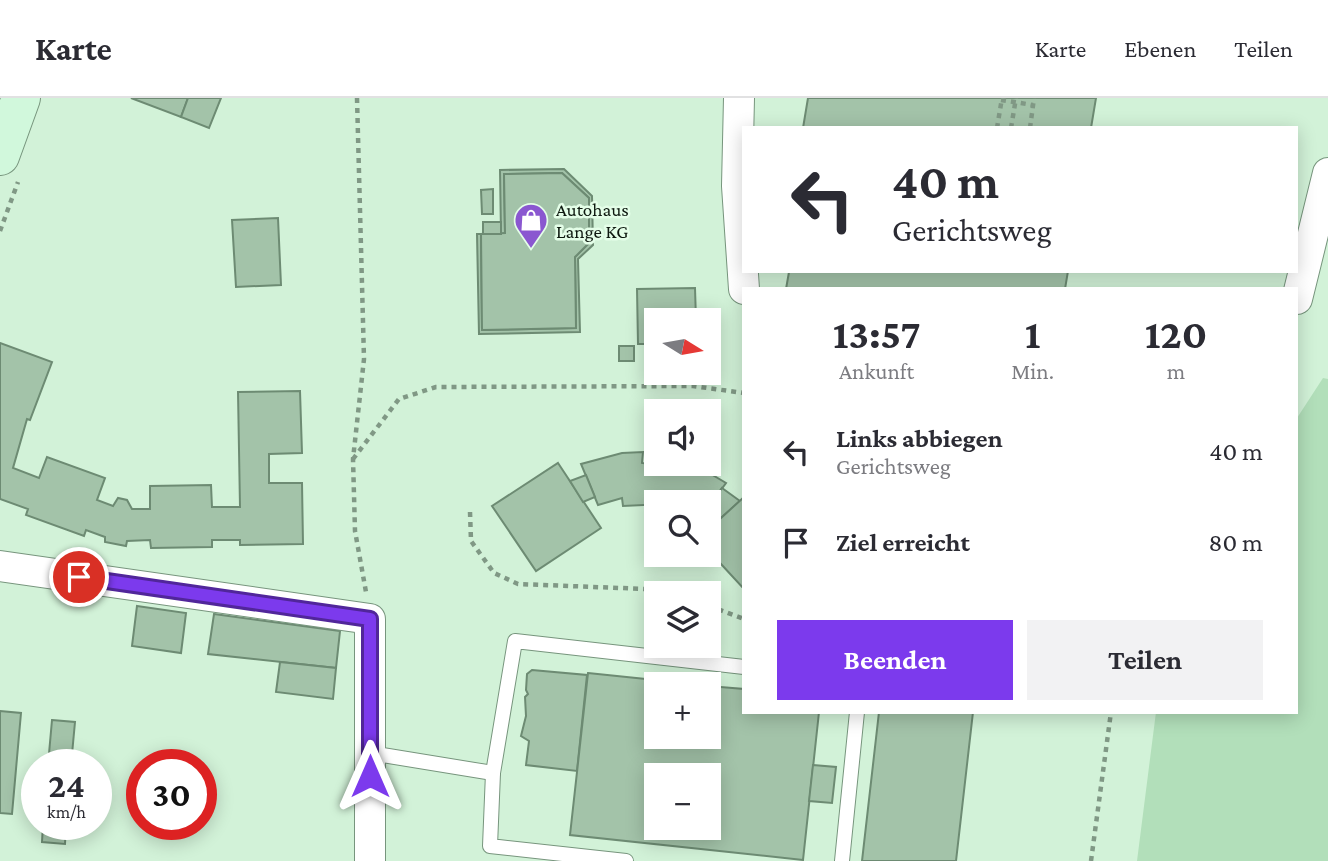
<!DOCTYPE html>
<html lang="de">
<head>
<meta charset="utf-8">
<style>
  body { margin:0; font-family:"Crimson Pro",serif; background:#f2f2f3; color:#2b2b33; height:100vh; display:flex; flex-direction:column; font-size:26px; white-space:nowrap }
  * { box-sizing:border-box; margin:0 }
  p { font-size:23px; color:#7c7c81 }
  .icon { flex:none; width:38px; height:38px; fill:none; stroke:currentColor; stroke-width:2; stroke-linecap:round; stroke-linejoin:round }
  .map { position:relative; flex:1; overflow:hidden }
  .details { position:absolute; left:742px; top:189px; width:556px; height:427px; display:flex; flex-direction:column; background:#fff; border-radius:0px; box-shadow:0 4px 18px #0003 }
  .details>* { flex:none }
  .top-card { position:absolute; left:742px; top:28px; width:556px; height:147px; border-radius:0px; box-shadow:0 4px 18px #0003; background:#fff; color:#2b2b33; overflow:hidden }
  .needle { width:46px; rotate:101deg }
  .fabs { position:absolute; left:644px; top:210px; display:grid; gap:14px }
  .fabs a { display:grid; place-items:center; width:77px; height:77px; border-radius:0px; background:#fff; box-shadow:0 4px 18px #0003; font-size:35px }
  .speed { position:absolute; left:21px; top:651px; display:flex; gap:14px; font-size:35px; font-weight:700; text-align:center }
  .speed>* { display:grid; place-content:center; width:91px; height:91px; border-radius:50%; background:#fff; box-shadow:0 4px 18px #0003; line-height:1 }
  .speed small { font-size:18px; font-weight:400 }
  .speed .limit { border:10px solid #d22; background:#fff; color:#111 }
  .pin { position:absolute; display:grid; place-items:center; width:60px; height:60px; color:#fff; margin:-30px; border:4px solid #fff; border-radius:50%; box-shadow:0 2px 7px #0007 }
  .me { position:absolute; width:77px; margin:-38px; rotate:0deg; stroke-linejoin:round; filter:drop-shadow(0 0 5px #0008) }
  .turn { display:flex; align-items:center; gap:24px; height:147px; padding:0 35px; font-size:32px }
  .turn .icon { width:91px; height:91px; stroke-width:2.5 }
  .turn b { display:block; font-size:49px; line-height:60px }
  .eta { display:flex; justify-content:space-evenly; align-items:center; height:119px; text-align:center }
  .eta b { font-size:42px; font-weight:700; line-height:49px }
  .button { display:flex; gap:14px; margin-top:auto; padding:14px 35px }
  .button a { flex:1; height:80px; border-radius:0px; background:#7c3aed; color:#fff; font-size:28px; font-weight:700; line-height:80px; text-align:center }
  .button a+a { background:#f2f2f3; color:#2b2b33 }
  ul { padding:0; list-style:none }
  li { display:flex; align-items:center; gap:21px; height:91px; padding:0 35px }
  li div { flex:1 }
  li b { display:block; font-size:26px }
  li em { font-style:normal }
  header { display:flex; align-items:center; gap:42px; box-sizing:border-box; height:98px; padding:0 35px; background:#fff; border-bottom:2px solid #e1e1e2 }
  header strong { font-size:33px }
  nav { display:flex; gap:38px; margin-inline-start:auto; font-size:24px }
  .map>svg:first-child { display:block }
  .green { fill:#b2dfba }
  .building { fill:#a3c3a9; stroke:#6d8b73; stroke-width:2; fill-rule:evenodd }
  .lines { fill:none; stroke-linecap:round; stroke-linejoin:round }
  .service-casing { stroke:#77957d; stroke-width:16 }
  .minor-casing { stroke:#77957d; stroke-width:32 }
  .secondary-casing { stroke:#77957d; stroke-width:40 }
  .path { stroke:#809885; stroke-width:4.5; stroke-dasharray:5 5; stroke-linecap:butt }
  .service { stroke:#fff; stroke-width:14 }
  .minor { stroke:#fff; stroke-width:30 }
  .secondary { stroke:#d1f8dc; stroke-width:38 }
  .path-bridge { stroke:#809885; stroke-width:4.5; stroke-dasharray:5 5; stroke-linecap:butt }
  .route-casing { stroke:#51269a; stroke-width:18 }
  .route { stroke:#7c3aed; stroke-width:12 }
  .labels { text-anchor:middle; stroke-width:5; stroke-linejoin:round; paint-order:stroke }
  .poi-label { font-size:19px; fill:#0d180f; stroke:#e4fee8; text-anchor:start }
</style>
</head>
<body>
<header>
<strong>Karte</strong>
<nav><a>Karte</a><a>Ebenen</a><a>Teilen</a></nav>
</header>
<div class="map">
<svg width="1328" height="763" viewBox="0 0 1328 763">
  <rect width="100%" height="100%" fill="#d2f2d8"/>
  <polygon class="green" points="1323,280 1328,281 1328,763 1137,763 1156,614 1297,614 1297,320"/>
  <g class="building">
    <polygon points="131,0 188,0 181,19"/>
    <polygon points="188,0 221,0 209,30 181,19"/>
    <polygon points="808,0 1096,0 1091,30 803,30"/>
    <polygon points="564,71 592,98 593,147 578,161 580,234 479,236 477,136 481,136 482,232 576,230 575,159 589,145 589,100 562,75 504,76 505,135 501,136 500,72"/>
    <polygon points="562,75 589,100 589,145 575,159 576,230 482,232 481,136 505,135 504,76"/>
    <polygon points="493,91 493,116 482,116 481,92"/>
    <polygon points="278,120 281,187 236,189 232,122"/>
    <rect x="483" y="124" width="18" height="12"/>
    <polygon points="782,173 1068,173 1065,191 786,191 789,174"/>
    <polygon points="695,190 696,222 656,222 656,246 638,246 637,191"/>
    <polygon points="0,245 52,264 30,322 27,321 13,370 39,380 47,359 105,380 97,402 113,408 118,400 127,402 132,411 150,411 150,388 211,387 212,409 240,409 238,294 300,293 302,355 269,356 269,385 302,385 303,446 240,447 240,442 212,442 212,449 151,450 150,442 127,443 126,448 105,444 105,439 86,432 84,438 26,417 28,411 0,401"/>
    <rect x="619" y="248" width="15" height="15"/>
    <polygon points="643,354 642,365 669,369 670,366 694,366 726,385 709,408 709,404 623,408 622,400 598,407 581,366 622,355"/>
    <polygon points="558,365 601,430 536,473 492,408"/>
    <polygon points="586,377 595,399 583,404 570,383"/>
    <polygon points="722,390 740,403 721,420 709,408"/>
    <polygon points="744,399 744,491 709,453 709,431"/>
    <polygon points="137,508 186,515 181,555 132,548"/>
    <polygon points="214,516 340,533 336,570 208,556"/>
    <polygon points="280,564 336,570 333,601 276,594"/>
    <polygon points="532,572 587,577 577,673 526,667 529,643 521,638 526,618 525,599 528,596 526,592 527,576"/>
    <path d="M588,575L694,586H656V639H709V588L744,591V614H819L803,762L570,737ZM656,677H709V730H656Z"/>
    <polygon points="0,613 21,615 12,716 0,715"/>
    <polygon points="879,614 973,614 956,763 862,763"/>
    <polygon points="52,622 75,624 71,667 48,667"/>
    <polygon points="813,667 836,669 832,705 809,703"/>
    <polygon points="43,726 66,726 65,746 42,744"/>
  </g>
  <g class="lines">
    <defs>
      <g id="service">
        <polyline points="370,655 493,675"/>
        <polyline points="626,763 490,748 493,675 515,543 744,569"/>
        <polyline points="842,763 857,614"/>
      </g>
      <g id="minor">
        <polyline points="739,0 737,88 744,191"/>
        <polyline points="1297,201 1328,75"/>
        <polyline points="0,468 370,521 370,763"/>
      </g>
      <polyline id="secondary" points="0,58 21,0"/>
    </defs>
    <use href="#service" class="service-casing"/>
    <use href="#minor" class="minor-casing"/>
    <use href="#secondary" class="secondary-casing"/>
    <g class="path">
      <polyline points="357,0 364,261 353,361 355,433 366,494"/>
      <polyline points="997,30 1002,0"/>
      <polyline points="1011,30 1016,0"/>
      <polyline points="1030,30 1034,0"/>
      <polyline points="0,133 18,84"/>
      <polyline points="353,361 399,301 436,289 693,288 744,295"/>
      <polyline points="470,414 471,443 494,475 518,486 646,491 664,495"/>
      <polyline points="709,508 744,521"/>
      <polyline points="1091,763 1111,614"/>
    </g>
    <use href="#service" class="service"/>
    <use href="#minor" class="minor"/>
    <use href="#secondary" class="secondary"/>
    <polyline class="path-bridge" points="1001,2 1033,7"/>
  </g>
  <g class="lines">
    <defs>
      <polyline id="route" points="79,479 370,521 370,678"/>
    </defs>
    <use href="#route" class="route-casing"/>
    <use href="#route" class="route"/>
  </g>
  <defs>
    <symbol id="shop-pin" viewBox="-11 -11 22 30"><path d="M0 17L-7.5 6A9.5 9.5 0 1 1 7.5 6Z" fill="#8a57d0" stroke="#e4fee8"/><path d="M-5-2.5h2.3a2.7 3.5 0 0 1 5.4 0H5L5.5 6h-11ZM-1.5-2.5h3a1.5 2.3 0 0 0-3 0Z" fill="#fff"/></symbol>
  </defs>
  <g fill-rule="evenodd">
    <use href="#shop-pin" x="512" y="103" width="38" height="52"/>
  </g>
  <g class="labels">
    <g class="poi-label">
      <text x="556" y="118">Autohaus<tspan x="556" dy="22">Lange KG</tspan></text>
    </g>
  </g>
</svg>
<div class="fabs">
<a><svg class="needle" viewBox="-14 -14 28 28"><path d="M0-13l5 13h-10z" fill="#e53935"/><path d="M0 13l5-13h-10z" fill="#7c7c81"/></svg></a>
<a><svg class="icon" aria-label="sound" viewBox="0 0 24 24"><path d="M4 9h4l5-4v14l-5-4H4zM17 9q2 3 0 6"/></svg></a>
<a><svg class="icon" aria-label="search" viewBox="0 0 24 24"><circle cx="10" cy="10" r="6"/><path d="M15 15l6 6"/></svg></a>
<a><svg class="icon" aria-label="layers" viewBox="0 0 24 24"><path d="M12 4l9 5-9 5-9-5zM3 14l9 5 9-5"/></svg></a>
<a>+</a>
<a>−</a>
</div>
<div class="speed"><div>24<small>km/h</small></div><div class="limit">30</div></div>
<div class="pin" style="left:79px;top:479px;background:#d93025"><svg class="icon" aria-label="arrive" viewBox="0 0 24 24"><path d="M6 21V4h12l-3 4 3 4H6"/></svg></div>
<svg class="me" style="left:370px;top:678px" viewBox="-20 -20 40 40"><path d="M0-17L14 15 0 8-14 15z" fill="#7c3aed" stroke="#fff" stroke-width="4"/></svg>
<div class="top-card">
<div class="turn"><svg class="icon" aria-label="left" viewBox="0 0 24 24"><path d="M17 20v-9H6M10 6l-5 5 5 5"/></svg><div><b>40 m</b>Gerichtsweg</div></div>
</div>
<section class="details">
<div class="eta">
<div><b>13:57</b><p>Ankunft</p></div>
<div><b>1</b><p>Min.</p></div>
<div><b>120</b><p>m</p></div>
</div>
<ul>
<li><svg class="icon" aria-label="left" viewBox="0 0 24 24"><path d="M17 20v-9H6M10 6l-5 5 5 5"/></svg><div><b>Links abbiegen</b><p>Gerichtsweg</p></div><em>40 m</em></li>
<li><svg class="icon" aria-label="arrive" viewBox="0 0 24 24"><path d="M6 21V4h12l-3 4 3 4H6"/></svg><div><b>Ziel erreicht</b></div><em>80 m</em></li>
</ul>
<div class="button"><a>Beenden</a><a>Teilen</a></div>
</section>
</div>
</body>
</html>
